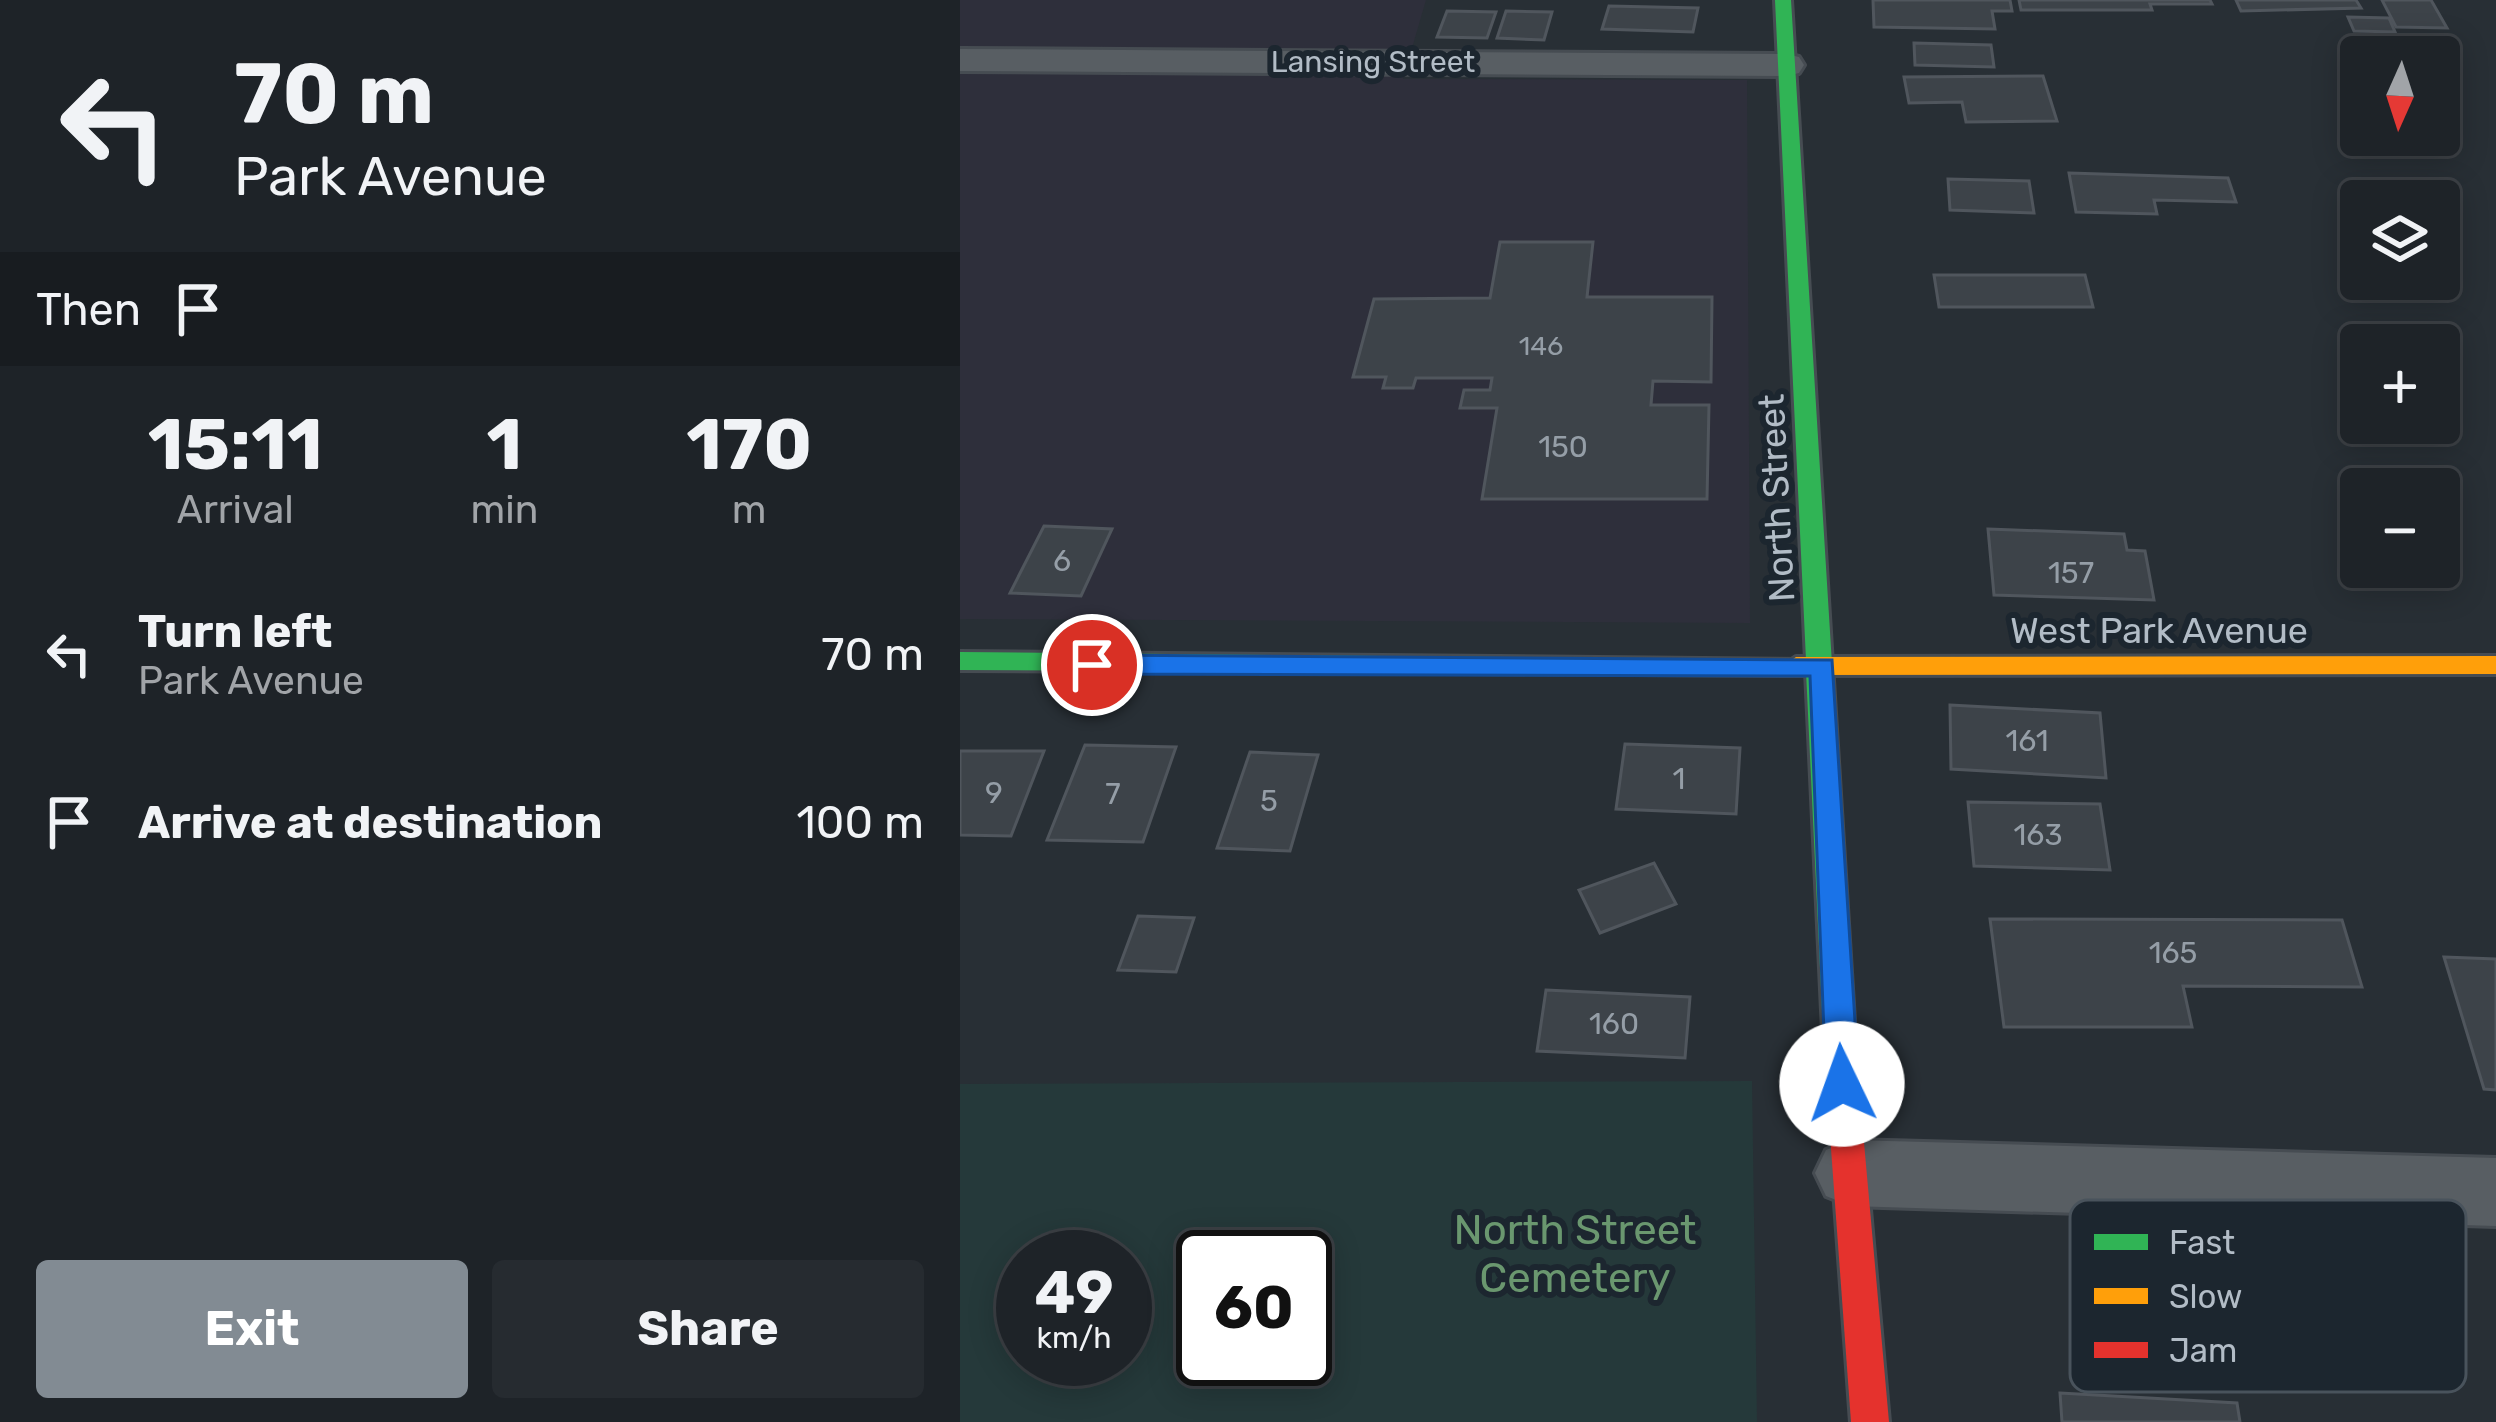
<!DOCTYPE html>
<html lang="en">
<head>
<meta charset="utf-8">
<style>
  body { margin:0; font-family:Rubik,sans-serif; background:#262b30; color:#f1f3f6; height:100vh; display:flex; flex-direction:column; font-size:45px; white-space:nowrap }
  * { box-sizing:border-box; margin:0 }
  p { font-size:39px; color:#a1a4a8 }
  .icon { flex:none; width:66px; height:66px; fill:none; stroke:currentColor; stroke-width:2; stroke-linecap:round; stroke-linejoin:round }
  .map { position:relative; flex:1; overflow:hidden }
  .drawer { display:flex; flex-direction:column; background:#1e2328; width:960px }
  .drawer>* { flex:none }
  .top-card { background:#1e2328; color:#f1f3f6; overflow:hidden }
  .needle { width:78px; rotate:183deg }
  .tools { position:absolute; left:1380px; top:36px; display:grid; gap:24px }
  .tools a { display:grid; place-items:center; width:120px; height:120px; border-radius:12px; background:#1e2328; box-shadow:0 6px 30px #0003,0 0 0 3px #3c4045; font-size:60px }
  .speed { position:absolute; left:36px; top:1230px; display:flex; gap:24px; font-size:60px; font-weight:700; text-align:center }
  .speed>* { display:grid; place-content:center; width:156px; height:156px; border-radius:50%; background:#1e2328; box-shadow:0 6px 30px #0003,0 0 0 3px #3c4045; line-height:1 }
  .speed small { font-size:30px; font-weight:400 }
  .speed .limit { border:6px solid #111; border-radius:18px; background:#fff; color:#111 }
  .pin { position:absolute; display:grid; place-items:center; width:102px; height:102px; color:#fff; margin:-51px; border:6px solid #fff; border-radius:50%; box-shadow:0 3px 12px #0007 }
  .me { position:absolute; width:132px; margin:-66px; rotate:357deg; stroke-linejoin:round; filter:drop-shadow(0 0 9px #0008) }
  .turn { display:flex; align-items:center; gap:42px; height:252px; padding:0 36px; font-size:54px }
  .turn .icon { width:156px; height:156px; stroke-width:2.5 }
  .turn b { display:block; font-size:84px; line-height:102px }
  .then { display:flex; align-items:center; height:114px; padding:0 36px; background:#0003; gap:24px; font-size:45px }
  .eta { display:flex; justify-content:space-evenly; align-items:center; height:204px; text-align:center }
  .eta b { font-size:72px; font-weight:700; line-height:84px }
  .primary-button { display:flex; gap:24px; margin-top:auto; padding:24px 36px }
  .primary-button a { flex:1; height:138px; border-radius:12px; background:#828b93; color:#fff; font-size:48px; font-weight:700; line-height:138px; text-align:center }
  .primary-button a+a { background:#262b30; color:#f1f3f6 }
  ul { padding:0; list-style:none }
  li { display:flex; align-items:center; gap:36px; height:168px; padding:0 36px }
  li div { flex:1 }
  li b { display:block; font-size:45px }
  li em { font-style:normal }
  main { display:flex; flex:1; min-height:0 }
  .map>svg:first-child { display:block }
  .medical { fill:#2e2f3b }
  .green { fill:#25393a; fill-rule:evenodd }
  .building { fill:#3d4349; stroke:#50565d; stroke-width:3 }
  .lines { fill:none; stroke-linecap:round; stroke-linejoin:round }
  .street-casing { stroke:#464c52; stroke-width:6 }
  .fast-casing { stroke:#464c52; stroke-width:6 }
  .slow-casing { stroke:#464c52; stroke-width:6 }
  .jam-casing { stroke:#464c52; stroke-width:6 }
  .street { fill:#585e63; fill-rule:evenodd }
  .fast { fill:#30b455; fill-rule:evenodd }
  .slow { fill:#ff9f0a; fill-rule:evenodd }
  .jam { fill:#e5322d; fill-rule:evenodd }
  .route { fill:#1a73e8; stroke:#114b97; stroke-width:3 }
  .labels { text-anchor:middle; stroke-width:12; stroke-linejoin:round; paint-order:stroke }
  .far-number-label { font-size:27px; fill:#959ea7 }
  .far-street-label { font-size:30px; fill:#b2bcc6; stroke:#1c262f }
  .number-label { font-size:30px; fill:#959ea7 }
  .street-label { font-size:36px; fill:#b2bcc6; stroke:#1c262f }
  .near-park-label { font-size:42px; fill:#6a976f; stroke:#1c262f }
  .key { fill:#1c262f; stroke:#49535c; stroke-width:3 }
  .key-label { font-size:33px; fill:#b2bcc6 }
</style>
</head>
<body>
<main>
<section class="drawer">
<div class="top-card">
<div class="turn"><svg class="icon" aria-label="left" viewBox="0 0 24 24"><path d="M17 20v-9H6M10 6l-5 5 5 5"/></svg><div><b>70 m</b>Park Avenue</div></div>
<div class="then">Then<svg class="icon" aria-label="arrive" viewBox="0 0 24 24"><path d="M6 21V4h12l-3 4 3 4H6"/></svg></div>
</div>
<div class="eta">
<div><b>15:11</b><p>Arrival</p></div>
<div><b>1</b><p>min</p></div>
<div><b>170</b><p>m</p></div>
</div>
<ul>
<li><svg class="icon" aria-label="left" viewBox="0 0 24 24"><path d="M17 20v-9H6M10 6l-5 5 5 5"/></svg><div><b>Turn left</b><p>Park Avenue</p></div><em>70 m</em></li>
<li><svg class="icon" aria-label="arrive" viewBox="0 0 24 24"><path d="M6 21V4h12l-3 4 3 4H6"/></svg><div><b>Arrive at destination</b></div><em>100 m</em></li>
</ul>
<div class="primary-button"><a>Exit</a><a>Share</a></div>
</section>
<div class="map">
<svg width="1536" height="1422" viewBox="0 0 1536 1422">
  <rect width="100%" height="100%" fill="#282f35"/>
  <polygon class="medical" points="0,0 466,0 443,79 787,80 790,623 0,619"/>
  <path class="green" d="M792,1081L797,1422H0V1084ZM63,1257H165V1359H63ZM243,1257H345V1359H243Z"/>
  <g class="building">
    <polygon points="913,0 1050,0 1052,11 1032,11 1035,29 914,27"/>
    <polygon points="1059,0 1250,0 1252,4 1190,4 1192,10 1061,10"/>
    <polygon points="1276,0 1396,0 1401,8 1281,11"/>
    <polygon points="1422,0 1471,0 1487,28 1436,27"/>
    <polygon points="649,6 738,8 733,32 642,29"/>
    <polygon points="487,11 536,12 527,38 477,37"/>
    <polygon points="546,11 592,12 584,40 537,38"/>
    <polygon points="1388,17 1429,18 1435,32 1394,31"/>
    <polygon points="954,43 1031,45 1034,67 955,65"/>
    <polygon points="1083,76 1097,121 1006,122 1002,102 949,103 944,77"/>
    <polygon points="1109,173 1268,178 1276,202 1194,200 1197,214 1116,212"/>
    <polygon points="988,179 1069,181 1074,213 990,210"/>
    <polygon points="540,242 633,242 627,297 752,297 751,382 693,381 691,405 749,405 747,499 522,499 537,408 500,408 504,390 530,390 532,378 456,378 453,388 423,388 426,377 393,377 414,299 530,298"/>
    <polygon points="974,275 1125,275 1133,307 979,307"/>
    <polygon points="84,526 152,529 121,596 50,593"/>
    <polygon points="1028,529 1164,534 1167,550 1185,551 1194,600 1034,595"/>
    <polygon points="990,705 1140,713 1146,778 991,769"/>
    <polygon points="665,744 780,748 776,814 656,809"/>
    <polygon points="125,745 216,747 183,842 87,840"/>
    <polygon points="0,751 84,751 51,836 0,835"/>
    <polygon points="290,752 358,755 330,851 257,848"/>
    <polygon points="1008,802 1140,804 1150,870 1014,866"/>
    <polygon points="694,863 716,904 640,933 619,890"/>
    <polygon points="178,916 234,918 216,972 158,970"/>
    <polygon points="1030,919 1382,920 1402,987 1223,986 1232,1027 1044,1027"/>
    <polygon points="1484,957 1536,959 1536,1090 1524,1089"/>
    <polygon points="586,990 730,997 725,1058 577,1051"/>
    <polygon points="1100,1393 1277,1403 1280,1422 1102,1422"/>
  </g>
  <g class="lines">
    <defs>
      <g id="street">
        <polygon points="0,49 826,54 839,57 844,65 839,73 826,76 0,71"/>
        <polygon points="891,1140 1536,1158 1536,1226 891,1206 866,1196 855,1173 866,1150"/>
      </g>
      <polygon id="fast" points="815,0 831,0 896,1053 891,1063 880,1067 869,1063 864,1053 846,671 836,675 0,670 0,652 846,660"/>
      <polygon id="slow" points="1536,656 1536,674 836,675 823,666 836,657"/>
      <polygon id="jam" points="880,1039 891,1043 896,1053 929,1422 891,1422 864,1053 869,1043"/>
    </defs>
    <use href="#street" class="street-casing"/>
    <use href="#fast" class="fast-casing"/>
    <use href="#slow" class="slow-casing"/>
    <use href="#jam" class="jam-casing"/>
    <use href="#street" class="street"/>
    <use href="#fast" class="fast"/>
    <use href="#slow" class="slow"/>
    <use href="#jam" class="jam"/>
  </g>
  <polygon class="route" points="132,655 872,660 899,1084 894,1094 882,1099 871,1094 866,1084 850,676 132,674 119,665"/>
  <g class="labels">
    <g class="far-number-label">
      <text x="581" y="355">146</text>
    </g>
    <g class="far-street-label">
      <text x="413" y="72">Lansing Street</text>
    </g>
    <g class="number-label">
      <text x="603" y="457">150</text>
      <text x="102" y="571">6</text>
      <text x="1111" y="583">157</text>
      <text x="1067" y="751">161</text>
      <text x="719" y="789">1</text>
      <text x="34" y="803">9</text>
      <text x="153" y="804">7</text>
      <text x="309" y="811">5</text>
      <text x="1078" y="845">163</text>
      <text x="1213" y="963">165</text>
      <text x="654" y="1034">160</text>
    </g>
    <g class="street-label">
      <text transform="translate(816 498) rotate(-93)" y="13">North Street</text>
      <text x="1199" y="643">West Park Avenue</text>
    </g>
    <g class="near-park-label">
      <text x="615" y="1244">North Street<tspan x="615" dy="48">Cemetery</tspan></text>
    </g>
  </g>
  <rect x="1110" y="1200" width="396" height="192" rx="18" class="key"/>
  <rect x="1134" y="1234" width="54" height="16" fill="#30b455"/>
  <rect x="1134" y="1288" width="54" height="16" fill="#ff9f0a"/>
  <rect x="1134" y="1342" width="54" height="16" fill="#e5322d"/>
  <g class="key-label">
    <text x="1209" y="1254">Fast</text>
    <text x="1209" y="1308">Slow</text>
    <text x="1209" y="1362">Jam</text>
  </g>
</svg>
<div class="tools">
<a><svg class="needle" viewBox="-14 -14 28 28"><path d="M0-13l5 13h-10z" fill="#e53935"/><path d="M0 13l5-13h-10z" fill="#a1a4a8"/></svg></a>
<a><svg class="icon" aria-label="layers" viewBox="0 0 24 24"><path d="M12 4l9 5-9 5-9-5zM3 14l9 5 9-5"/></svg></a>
<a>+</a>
<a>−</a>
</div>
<div class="speed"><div>49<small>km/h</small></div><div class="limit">60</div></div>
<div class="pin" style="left:132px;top:665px;background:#d93025"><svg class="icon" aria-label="arrive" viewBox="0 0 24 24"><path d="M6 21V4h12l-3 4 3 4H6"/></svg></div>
<svg class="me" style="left:882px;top:1084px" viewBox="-20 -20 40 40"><circle r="19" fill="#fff"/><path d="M0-13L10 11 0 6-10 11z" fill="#1a73e8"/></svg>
</div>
</main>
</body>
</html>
